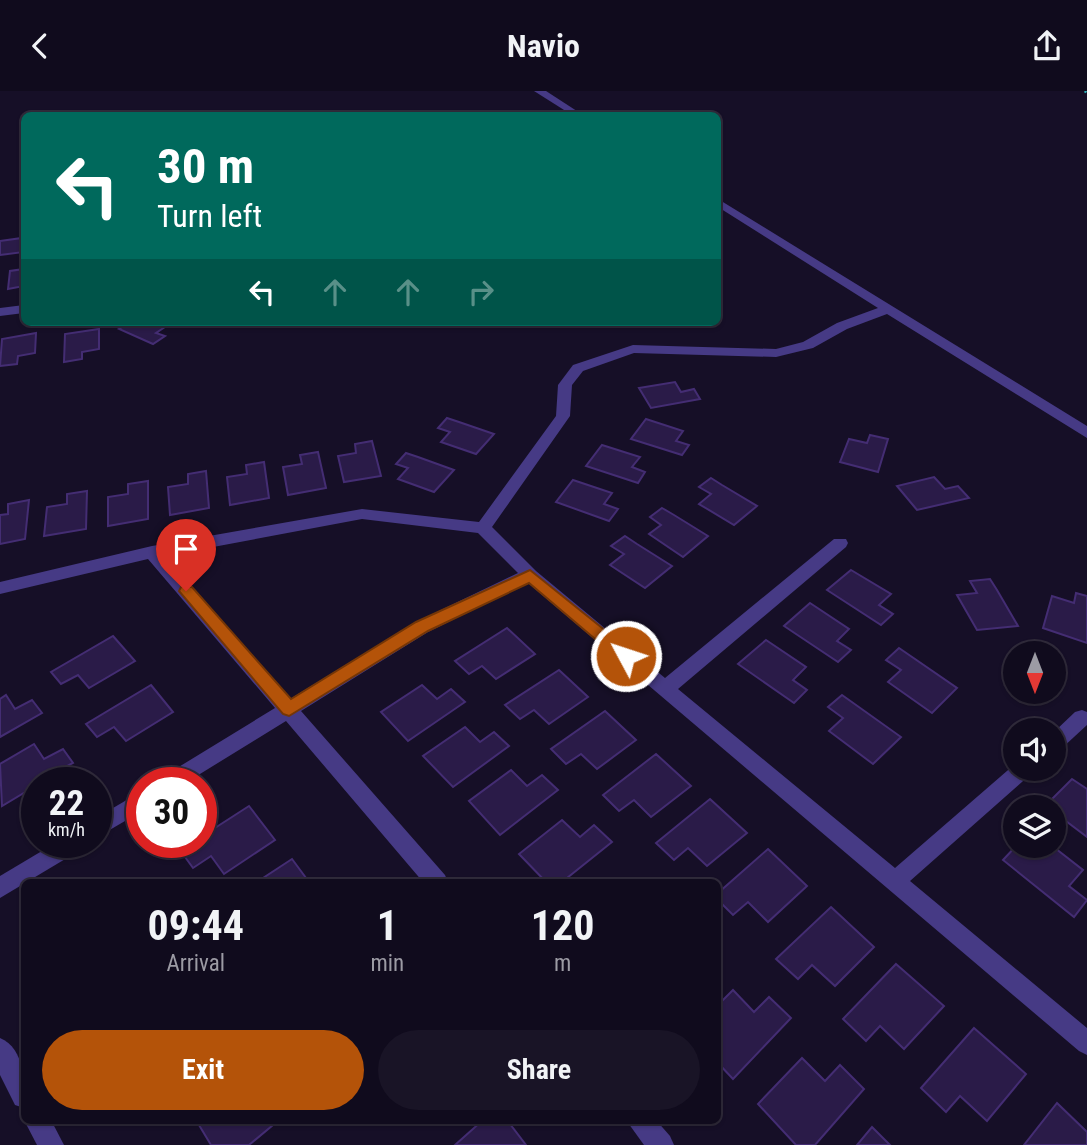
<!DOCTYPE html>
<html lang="en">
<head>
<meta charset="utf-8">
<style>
  body { margin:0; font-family:"Roboto Condensed",sans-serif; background:#191426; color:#f1f3f6; height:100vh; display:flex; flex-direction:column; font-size:26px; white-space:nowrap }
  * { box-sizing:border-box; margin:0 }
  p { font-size:23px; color:#9c9ba4 }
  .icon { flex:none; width:38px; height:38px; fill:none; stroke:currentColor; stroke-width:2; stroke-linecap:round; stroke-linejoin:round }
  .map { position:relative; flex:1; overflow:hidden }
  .sheet { position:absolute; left:21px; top:788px; width:700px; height:245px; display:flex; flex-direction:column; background:#100b1d; border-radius:10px; box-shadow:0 2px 5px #0004,0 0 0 2px #302b3b }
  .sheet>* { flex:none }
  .top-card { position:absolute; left:21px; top:21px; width:700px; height:214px; border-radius:10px; box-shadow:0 2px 5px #0004,0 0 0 2px #302b3b; background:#00695c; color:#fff; overflow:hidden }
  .needle { width:46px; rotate:180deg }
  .buttons { position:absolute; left:1003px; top:550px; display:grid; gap:14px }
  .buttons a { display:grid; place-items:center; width:63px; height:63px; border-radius:50%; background:#100b1d; box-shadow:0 2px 5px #0004,0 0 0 2px #302b3b; font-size:35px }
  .speed { position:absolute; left:21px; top:676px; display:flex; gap:14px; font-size:35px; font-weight:700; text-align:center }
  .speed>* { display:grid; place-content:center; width:91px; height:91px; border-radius:50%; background:#100b1d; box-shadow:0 2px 5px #0004,0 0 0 2px #302b3b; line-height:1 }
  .speed small { font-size:18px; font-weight:400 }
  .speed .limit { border:10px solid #d22; background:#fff; color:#111 }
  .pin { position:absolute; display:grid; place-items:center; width:60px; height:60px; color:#fff; margin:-72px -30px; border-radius:50% 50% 50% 0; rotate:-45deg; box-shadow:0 0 7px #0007 }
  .pin .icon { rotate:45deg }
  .me { position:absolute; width:77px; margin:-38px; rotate:310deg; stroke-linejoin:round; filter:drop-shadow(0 0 5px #0008) }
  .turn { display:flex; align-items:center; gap:24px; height:147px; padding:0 21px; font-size:32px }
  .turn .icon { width:91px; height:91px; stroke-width:2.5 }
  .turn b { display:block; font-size:49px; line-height:60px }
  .lanes { display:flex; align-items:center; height:66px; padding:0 21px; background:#0003; justify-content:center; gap:35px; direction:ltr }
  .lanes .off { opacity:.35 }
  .eta { display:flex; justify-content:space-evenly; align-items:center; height:119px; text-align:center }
  .eta b { font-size:42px; font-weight:700; line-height:49px }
  .button { display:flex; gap:14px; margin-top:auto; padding:14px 21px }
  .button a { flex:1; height:80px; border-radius:42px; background:#b45309; color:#fff; font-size:28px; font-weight:700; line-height:80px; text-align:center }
  .button a+a { background:#191426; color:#f1f3f6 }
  header { display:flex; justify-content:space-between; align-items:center; height:91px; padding:0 21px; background:#100b1d; font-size:32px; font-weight:700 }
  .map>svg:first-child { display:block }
  .building { fill:#2a1b48; stroke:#442d73; stroke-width:2 }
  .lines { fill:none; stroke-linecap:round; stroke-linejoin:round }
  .path { stroke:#2fb0b9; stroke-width:2.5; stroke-dasharray:2 3.5; stroke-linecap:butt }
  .minor { fill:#463a85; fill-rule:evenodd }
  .route { fill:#b45309; stroke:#753606; stroke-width:2 }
</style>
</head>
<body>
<header><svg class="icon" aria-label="back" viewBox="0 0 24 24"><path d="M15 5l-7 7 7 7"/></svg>Navio<svg class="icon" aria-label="share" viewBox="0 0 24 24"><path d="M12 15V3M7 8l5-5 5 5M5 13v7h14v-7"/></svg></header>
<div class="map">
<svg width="1087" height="1054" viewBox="0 0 1087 1054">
  <rect width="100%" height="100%" fill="#160f27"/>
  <g class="building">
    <polygon points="22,147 24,161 0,164 0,150"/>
    <polygon points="24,178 24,195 8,198 10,180"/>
    <polygon points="131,231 161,231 168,234 156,242 165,245 153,253 119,238"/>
    <polygon points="99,238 99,258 82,261 82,268 64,271 65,243"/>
    <polygon points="36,242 35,262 18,265 17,273 0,275 2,248"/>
    <polygon points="675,291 681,301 694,298 700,308 651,317 639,297"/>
    <polygon points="447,327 459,331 494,343 476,363 441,351 450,341 438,337"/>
    <polygon points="646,328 683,340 676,350 689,354 682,364 631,348"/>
    <polygon points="870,344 888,348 878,381 840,371 849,348 867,352"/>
    <polygon points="372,350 381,385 344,391 338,365 356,362 355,353"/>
    <polygon points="602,354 640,366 632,376 645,381 638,392 586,375"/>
    <polygon points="318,361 326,397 288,404 283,376 302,373 300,364"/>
    <polygon points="406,362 418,366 454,379 434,401 398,388 408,377 396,373"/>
    <polygon points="264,371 269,407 230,414 227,386 247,383 246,374"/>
    <polygon points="206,380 209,417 170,424 168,396 188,393 188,383"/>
    <polygon points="934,386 945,398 958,395 969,407 917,419 897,395"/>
    <polygon points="711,387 722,394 757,415 734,434 699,413 711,403 699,396"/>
    <polygon points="573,389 612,402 604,413 618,418 609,430 556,411"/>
    <polygon points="148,390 148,428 108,435 108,406 128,403 128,393"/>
    <polygon points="87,400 86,438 44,445 47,416 67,413 67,403"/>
    <polygon points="29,409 25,448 0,453 0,424 8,423 8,413"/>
    <polygon points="662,417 674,424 708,445 683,466 649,443 661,434 650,426"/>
    <polygon points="625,445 637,453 672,475 645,497 610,474 624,463 611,455"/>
    <polygon points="851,479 891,503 879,514 893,523 881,534 827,499"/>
    <polygon points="990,488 997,499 1018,535 977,539 957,504 977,502 970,490"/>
    <polygon points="1076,502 1087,505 1087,552 1043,537 1052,505 1074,512"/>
    <polygon points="810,512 849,538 837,550 851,559 838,571 784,535"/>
    <polygon points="507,537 535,563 496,588 482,575 469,583 455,570"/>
    <polygon points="113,545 135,570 89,597 78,584 61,593 51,581"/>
    <polygon points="766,549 806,576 793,589 807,599 794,612 738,573"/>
    <polygon points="899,557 957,597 932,622 888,591 901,579 886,569"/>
    <polygon points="559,579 588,606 549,633 534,619 520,628 505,614"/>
    <polygon points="151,594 173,621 126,650 114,636 97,646 86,633"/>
    <polygon points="422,594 437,608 451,598 465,611 408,650 381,621"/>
    <polygon points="6,604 15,618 32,609 42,622 0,646 0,608"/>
    <polygon points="842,604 901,646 873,673 829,640 843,627 828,616"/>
    <polygon points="605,620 636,649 597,678 581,663 566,673 551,658"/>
    <polygon points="465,636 480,651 494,641 509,655 453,696 423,665"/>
    <polygon points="34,653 44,668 63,658 73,672 37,691 37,694 2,715 0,673"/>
    <polygon points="656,663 691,695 651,726 634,709 619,720 603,704"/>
    <polygon points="511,679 527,695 542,684 558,699 500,744 469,710"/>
    <polygon points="1072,688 1087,698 1087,746 1054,721 1054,716 1045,715"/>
    <polygon points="710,708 747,742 707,775 688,757 674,769 656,752"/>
    <polygon points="249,715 275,749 224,783 211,765 193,777 180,759 193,751 201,751 201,746"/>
    <polygon points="562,729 580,746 594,734 612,751 562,791 546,791 519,763"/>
    <polygon points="1017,754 1051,754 1083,779 1069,795 1087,809 1074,826 1003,769"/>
    <polygon points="768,758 807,795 768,831 748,811 733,824 718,809 718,802"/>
    <polygon points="292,768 309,791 257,791"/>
    <polygon points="831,816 874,856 835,895 812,874 798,888 776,868"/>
    <polygon points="896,873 944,915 904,958 880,935 866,950 843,928"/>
    <polygon points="733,899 754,921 769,906 791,927 733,988 718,972 718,914"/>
    <polygon points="974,937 1026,983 987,1030 960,1005 946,1021 921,997"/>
    <polygon points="802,967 825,990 840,974 864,998 815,1054 796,1054 758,1013"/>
    <polygon points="1057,1012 1087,1041 1087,1054 1024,1054"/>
    <polygon points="196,1029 279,1029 249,1054 211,1054"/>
    <polygon points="483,1029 507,1029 526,1054 455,1054"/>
    <polygon points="872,1036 890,1054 857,1054"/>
  </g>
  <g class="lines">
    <polyline class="path" points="1085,0 1087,3"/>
    <g class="minor">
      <polygon points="534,0 546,0 583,24 572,24"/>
      <path d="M718,108L1087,335V347L887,223L847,238L813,257L776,266L634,262L583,280L572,294L570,325L492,436L536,480L665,587L834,448H846L848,452L846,456L678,598L895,777L1015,673V677H1034L1031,683L910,790L1087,937V964L1079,960L528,492L428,541L301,620L445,784L448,791H423L286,630L187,691H161L164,685L275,617L148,468L0,503V491L152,455L362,418L479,431L556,325L558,294L573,274L633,254L776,258L803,251L837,232L878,217L718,116ZM362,428L478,442L518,482L416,531L290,608L165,465Z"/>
      <polygon points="24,214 24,222 0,225 0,217"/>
      <polygon points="1082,619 1087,621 1087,634 1061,658 1054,660 1054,641 1075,621"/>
      <polygon points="142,700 142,720 96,747 96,727"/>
      <polygon points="57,751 85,751 82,758 0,807 0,785"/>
      <path d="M0,947C25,957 26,995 24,1017L15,1014L0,984Z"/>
      <polygon points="24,1029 51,1029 64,1054 37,1054"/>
      <polygon points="626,1029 656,1029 670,1045 674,1054 644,1054"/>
    </g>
  </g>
  <polygon class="route" points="530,479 632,561 632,570 621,570 529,492 428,540 289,625 283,623 179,500 181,496 192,496 291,608 416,531"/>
</svg>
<div class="buttons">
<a><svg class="needle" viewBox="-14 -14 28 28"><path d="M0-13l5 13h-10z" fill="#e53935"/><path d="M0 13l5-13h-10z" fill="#9c9ba4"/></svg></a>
<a><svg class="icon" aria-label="sound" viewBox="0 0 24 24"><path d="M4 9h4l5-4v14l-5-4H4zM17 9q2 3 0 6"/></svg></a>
<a><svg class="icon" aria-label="layers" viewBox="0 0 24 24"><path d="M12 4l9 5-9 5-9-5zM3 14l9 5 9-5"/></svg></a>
</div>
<div class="speed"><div>22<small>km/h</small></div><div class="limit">30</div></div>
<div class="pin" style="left:186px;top:500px;background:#d93025"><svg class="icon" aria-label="arrive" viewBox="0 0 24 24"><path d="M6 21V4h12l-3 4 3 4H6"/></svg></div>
<svg class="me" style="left:626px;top:565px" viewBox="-20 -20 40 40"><circle r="17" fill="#b45309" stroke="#fff" stroke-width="3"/><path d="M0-11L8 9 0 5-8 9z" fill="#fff"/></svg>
<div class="top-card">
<div class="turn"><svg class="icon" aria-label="left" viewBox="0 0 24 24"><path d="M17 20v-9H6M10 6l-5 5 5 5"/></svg><div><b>30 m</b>Turn left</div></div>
<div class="lanes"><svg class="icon" aria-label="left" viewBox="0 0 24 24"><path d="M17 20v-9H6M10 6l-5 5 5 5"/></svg><svg class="icon off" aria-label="ahead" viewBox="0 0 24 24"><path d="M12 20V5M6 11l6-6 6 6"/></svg><svg class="icon off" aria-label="ahead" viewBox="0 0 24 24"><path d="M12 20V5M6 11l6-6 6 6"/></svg><svg class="icon off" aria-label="right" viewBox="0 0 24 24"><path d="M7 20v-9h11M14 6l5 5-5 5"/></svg></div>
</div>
<section class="sheet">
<div class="eta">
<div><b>09:44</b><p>Arrival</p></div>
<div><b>1</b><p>min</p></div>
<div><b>120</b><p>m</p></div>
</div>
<div class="button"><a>Exit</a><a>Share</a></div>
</section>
</div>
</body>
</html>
